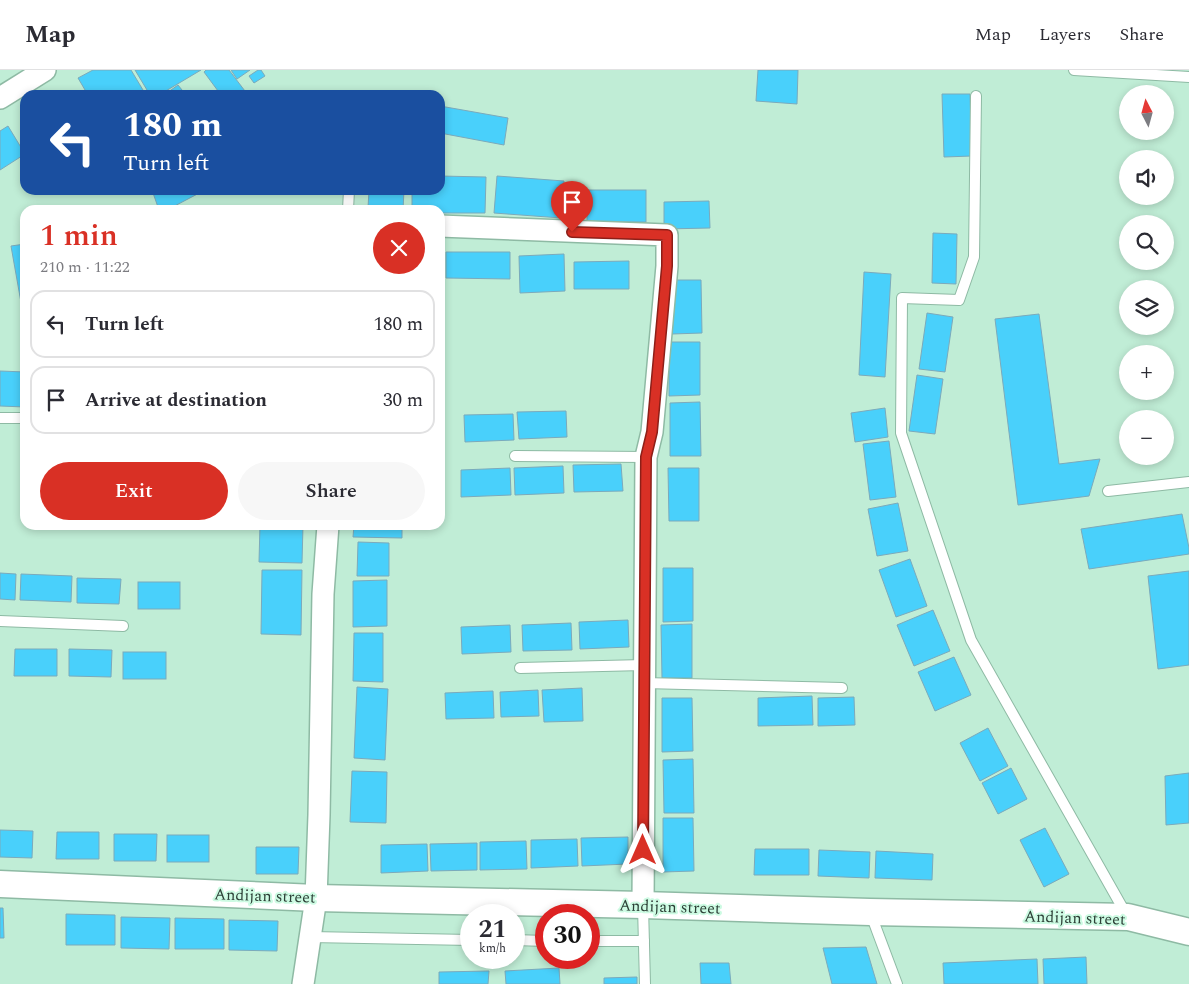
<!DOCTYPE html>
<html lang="en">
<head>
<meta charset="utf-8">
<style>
  body { margin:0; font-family:Spectral,serif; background:#f7f7f7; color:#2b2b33; height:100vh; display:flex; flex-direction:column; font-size:19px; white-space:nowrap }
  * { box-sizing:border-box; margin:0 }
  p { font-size:16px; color:#7c7c81 }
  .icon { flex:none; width:28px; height:28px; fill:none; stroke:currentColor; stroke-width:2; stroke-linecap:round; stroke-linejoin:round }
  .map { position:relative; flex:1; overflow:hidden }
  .sheet { position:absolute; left:20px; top:135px; width:425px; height:325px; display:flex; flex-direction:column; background:#fff; border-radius:15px; box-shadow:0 2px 8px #0003 }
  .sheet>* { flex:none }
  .top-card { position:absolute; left:20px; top:20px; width:425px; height:105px; border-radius:15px; box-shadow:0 2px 8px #0003; background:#1a4fa0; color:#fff; overflow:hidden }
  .needle { width:32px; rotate:354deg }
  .tools { position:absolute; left:1119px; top:15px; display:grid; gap:10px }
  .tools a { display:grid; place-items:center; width:55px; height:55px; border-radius:50%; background:#fff; box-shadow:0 2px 8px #0003; font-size:25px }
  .speed { position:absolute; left:460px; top:834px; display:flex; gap:10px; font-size:25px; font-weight:700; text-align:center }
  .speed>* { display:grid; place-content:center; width:65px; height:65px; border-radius:50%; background:#fff; box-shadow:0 2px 8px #0003; line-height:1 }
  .speed small { font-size:12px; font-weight:400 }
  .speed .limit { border:8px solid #d22; background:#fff; color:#111 }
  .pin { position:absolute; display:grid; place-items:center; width:42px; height:42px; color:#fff; margin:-51px -21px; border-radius:50% 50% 50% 0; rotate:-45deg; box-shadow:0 0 5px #0007 }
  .pin .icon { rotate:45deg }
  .me { position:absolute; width:55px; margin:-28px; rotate:0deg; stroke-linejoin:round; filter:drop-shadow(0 0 4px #0008) }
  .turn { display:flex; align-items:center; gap:18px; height:105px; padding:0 20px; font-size:22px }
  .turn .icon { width:65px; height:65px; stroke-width:2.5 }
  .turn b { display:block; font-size:35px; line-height:42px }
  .round { display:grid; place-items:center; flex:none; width:52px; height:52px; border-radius:26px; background:#f7f7f7 }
  .headline { display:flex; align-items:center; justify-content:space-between; height:85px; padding:0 20px }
  h1 { font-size:30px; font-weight:600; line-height:38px; color:#d93025 }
  .cta { display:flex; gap:10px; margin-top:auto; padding:10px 20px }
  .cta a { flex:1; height:58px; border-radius:30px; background:#d93025; color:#fff; font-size:20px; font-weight:600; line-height:58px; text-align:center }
  .cta a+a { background:#f7f7f7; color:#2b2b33 }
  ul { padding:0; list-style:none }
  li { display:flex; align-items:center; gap:15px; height:68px; margin:0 10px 8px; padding:0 10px; border:2px solid #e1e1e2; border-radius:15px }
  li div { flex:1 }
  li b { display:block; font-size:19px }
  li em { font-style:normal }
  header { display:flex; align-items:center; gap:30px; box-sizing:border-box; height:70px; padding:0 25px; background:#fff; border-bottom:1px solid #e1e1e2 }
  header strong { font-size:24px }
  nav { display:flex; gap:28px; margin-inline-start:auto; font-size:18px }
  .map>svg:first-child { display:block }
  .building { fill:#49d0fb; stroke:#7baabb }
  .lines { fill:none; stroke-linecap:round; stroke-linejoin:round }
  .service-casing { stroke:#8ebaa4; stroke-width:12 }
  .minor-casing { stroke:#8ebaa4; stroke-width:24 }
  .tertiary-casing { stroke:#8ebaa4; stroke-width:29 }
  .service { stroke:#fff; stroke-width:10 }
  .minor { stroke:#fff; stroke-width:21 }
  .tertiary { stroke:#fff; stroke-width:26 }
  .route-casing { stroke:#8d1f18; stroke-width:12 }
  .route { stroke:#d93025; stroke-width:9 }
  .labels { text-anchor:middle; stroke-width:4; stroke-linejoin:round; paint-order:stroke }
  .street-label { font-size:16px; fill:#2d4037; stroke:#cdfbe3 }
</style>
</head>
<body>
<header>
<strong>Map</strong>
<nav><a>Map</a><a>Layers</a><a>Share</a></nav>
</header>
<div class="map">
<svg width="1189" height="914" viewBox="0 0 1189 914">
  <rect width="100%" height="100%" fill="#c0edd6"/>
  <g class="building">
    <polygon points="93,0 131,0 146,25 88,25 78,8"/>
    <polygon points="135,0 201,0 159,25 150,25"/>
    <polygon points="206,0 229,0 248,25 221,25 204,2"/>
    <polygon points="231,0 250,0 237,9"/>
    <polygon points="258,0 261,0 265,6 254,13 249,6"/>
    <polygon points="758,0 798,0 797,34 756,31"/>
    <polygon points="178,15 186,25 164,25"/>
    <polygon points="942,24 970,24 972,86 944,87"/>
    <polygon points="440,36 508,48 504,75 440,63"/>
    <polygon points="8,56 25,84 0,100 0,61"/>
    <polygon points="440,106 486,107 485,143 440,143 440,140 412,140 412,120 440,120"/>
    <polygon points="497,106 564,111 561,148 494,143"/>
    <polygon points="152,120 205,120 167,140 159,140"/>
    <polygon points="369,120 404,120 403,140 368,138"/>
    <rect x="587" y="120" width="59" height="32"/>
    <polygon points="709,131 710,158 664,159 664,132"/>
    <polygon points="933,163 957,164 956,214 932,213"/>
    <polygon points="25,174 25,237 22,238 11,176"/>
    <polygon points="446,182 510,182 510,209 446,208"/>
    <polygon points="564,184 565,221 520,223 519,186"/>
    <polygon points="629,191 629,219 574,219 574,192"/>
    <polygon points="864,202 891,204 885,307 859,305"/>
    <polygon points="671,210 701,210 702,263 672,264"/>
    <polygon points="927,243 953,247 945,302 919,299"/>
    <polygon points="1039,244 1059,394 1100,389 1089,426 1018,435 995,249"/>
    <polygon points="669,272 700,272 700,325 669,326"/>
    <polygon points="0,301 25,302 25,337 0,336"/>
    <polygon points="917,305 943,309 935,364 909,361"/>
    <polygon points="700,332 701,386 670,386 670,333"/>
    <polygon points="885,338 888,367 855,372 851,343"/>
    <polygon points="566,341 567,367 519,369 517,342"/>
    <polygon points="513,344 514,370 465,372 464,345"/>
    <polygon points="889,371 896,427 870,430 863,374"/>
    <polygon points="621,394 623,421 574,422 573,395"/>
    <polygon points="563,396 564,423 515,425 514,398"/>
    <polygon points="510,398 511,425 461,427 461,400"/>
    <polygon points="668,398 699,398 699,451 669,451"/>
    <polygon points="898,433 908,481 877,486 868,439"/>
    <polygon points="1182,444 1189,478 1189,484 1089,499 1081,459"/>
    <polygon points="260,455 303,455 302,493 259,492"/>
    <polygon points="354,455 402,455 402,468 353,467"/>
    <polygon points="358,472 389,473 389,506 357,506"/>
    <polygon points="910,489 927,536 896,547 879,500"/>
    <polygon points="663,498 693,498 693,551 663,552"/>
    <polygon points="262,500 302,500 301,565 261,564"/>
    <polygon points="1189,501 1189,595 1158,599 1148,506"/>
    <polygon points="0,503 16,504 15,530 0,529"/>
    <polygon points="21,504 72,506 71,532 20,530"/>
    <polygon points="77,508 121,509 119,534 77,533"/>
    <polygon points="387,510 387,556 353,557 353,511"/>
    <rect x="138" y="512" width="42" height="27"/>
    <polygon points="933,540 950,581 914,596 897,555"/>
    <polygon points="628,550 629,577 580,579 579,552"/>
    <polygon points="571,553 572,580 523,581 522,555"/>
    <polygon points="692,554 692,608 662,608 661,555"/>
    <polygon points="510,555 511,582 462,584 461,557"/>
    <polygon points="354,563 383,563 383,612 353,611"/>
    <polygon points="15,579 57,579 57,606 14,606"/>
    <polygon points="69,579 112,580 111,607 69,606"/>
    <rect x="123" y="582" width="43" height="27"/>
    <polygon points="954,587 971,625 935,641 918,602"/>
    <polygon points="357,617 388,619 385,690 354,688"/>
    <polygon points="582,618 583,651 544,652 542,620"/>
    <polygon points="538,620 539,646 501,647 500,622"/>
    <polygon points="493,621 494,648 446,649 445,623"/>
    <polygon points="812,626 813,655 758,656 758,628"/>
    <polygon points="854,627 855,655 818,656 818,628"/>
    <polygon points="662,628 692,628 693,681 662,682"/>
    <polygon points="988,658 1008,696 980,711 960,673"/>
    <polygon points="693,689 694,743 664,743 663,690"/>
    <polygon points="1011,698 1027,729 998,744 982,713"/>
    <polygon points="352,701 387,702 386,753 350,752"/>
    <polygon points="1189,703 1189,753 1166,755 1165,706"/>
    <polygon points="663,748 693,748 694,801 663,802"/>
    <polygon points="1045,758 1069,804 1044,817 1020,770"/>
    <polygon points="0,760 33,761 32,788 0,787"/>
    <polygon points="57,762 99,762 99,789 56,789"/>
    <polygon points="114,764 157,764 156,791 114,791"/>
    <rect x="167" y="765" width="42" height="27"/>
    <polygon points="628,767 628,794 582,796 581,768"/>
    <polygon points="577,769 578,796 531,798 531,770"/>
    <polygon points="526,771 527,799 480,800 480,772"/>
    <polygon points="477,773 477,800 431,801 430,774"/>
    <polygon points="427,774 428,801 381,803 381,775"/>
    <polygon points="256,777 299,777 298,804 256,804"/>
    <polygon points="755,779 809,779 809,805 754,805"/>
    <polygon points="819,780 870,782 869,808 818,806"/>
    <polygon points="876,781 933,784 932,810 875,808"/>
    <polygon points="0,838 3,838 4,868 0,868"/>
    <polygon points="66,844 115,845 115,875 66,875"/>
    <polygon points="121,847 170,848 169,879 121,878"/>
    <polygon points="175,848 224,849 224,879 175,879"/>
    <polygon points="229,850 278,851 277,881 229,880"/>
    <polygon points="866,877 877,914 832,914 823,878"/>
    <polygon points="1086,887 1087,914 1044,914 1043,889"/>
    <polygon points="1037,889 1038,914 944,914 943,893"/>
    <polygon points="700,893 729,893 731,914 701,914"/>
    <polygon points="559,898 560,914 506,914 505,901"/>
    <polygon points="489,901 488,914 439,914 439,902"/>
    <polygon points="637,907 637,914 604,914 604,908"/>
  </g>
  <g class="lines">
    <defs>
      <g id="service">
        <polyline points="1074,0 1189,7"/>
        <polyline points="976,26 974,187 959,230 902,228 901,363 971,570 1126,844"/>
        <polyline points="348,140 349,120"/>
        <polyline points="0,348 25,348"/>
        <polyline points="515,386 646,387"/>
        <polyline points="1108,421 1189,412"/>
        <polyline points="0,551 123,556"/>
        <polyline points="520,598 644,595"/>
        <polyline points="644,613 842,618"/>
        <polyline points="643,836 645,914"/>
        <polyline points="870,842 897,914"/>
        <polyline points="310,867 471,870"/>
        <polyline points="514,870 546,871"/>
        <polyline points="589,871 644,871"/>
      </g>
      <g id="minor">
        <polyline points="0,28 45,0"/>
        <polyline points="440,156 667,165 667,196 652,362 646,387 643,835"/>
        <polyline points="303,914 316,828 319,745 323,524 328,455"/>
      </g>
      <polyline id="tertiary" points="0,814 316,828 643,835 870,842 1128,847 1189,862"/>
    </defs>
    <use href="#service" class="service-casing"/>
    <use href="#minor" class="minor-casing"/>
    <use href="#tertiary" class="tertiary-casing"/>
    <use href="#service" class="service"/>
    <use href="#minor" class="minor"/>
    <use href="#tertiary" class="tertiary"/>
  </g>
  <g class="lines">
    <defs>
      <polyline id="route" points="572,162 667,165 667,196 652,362 646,387 643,780"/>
    </defs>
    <use href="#route" class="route-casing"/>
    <use href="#route" class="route"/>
  </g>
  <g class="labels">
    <g class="street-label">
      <text transform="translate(265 825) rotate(2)" y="6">Andijan street</text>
      <text transform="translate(670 836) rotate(2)" y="6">Andijan street</text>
      <text transform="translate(1075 847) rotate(2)" y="6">Andijan street</text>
    </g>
  </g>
</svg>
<div class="tools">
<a><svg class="needle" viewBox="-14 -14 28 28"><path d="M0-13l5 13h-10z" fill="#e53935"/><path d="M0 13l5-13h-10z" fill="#7c7c81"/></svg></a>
<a><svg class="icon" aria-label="sound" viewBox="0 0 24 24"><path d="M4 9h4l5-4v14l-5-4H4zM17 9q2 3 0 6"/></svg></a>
<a><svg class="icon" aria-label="search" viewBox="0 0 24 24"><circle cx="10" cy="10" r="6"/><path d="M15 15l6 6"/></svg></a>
<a><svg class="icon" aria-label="layers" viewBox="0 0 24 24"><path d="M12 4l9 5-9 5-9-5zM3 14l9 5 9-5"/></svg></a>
<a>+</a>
<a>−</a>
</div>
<div class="speed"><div>21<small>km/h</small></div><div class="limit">30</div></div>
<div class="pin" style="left:572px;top:162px;background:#d93025"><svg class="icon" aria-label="arrive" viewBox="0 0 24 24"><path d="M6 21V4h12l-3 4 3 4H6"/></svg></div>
<svg class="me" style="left:643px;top:780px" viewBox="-20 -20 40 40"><path d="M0-17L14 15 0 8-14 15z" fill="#d93025" stroke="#fff" stroke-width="4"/></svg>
<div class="top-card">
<div class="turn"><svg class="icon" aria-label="left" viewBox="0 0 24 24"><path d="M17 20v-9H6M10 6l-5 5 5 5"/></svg><div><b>180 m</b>Turn left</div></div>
</div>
<section class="sheet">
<div class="headline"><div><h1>1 min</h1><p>210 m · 11:22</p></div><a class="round" style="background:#d93025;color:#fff"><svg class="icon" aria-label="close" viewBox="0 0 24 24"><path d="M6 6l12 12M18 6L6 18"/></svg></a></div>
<ul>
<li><svg class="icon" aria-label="left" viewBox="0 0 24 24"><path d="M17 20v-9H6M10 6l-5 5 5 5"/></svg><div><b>Turn left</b></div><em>180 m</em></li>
<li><svg class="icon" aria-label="arrive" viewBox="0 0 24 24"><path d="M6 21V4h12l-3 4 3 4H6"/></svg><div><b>Arrive at destination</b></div><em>30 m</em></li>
</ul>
<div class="cta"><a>Exit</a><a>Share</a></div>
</section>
</div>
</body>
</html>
